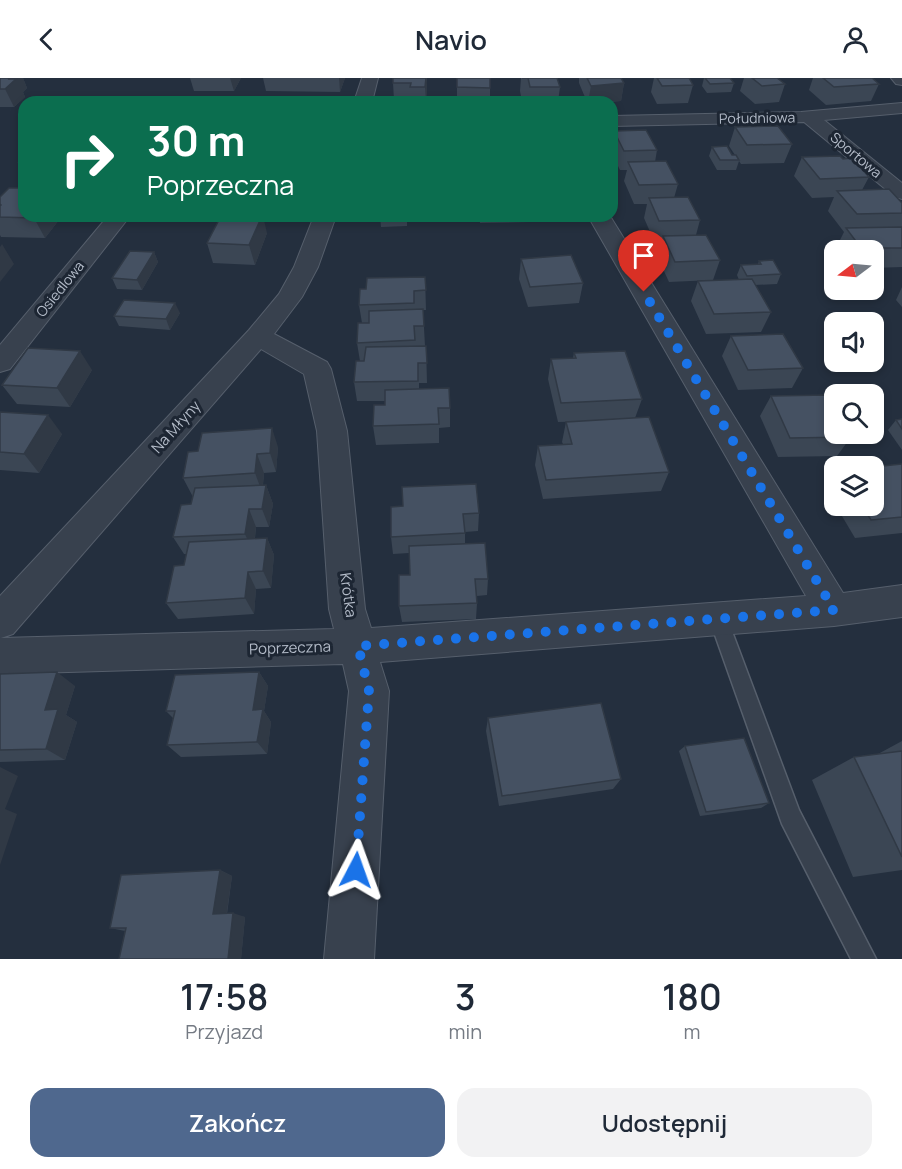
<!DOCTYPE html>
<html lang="pl">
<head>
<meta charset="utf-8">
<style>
  body { margin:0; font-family:Manrope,sans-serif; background:#f2f2f3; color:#1f2937; height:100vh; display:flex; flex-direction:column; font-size:22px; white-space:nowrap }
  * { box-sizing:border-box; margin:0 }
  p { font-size:20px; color:#747a83 }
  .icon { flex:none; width:33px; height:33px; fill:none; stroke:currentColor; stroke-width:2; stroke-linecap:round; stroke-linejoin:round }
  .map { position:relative; height:881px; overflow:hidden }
  .details { display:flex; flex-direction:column; background:#fff; flex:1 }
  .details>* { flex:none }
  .hud { position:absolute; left:18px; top:18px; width:600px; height:126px; border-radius:18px; box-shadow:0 3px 9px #0003; background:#0b6e4f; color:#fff; overflow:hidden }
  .needle { width:39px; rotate:254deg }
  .fabs { position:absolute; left:824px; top:162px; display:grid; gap:12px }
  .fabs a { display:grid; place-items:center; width:60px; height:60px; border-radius:12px; background:#fff; box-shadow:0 3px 9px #0003; font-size:30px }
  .pin { position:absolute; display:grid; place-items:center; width:51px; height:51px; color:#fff; margin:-62px -26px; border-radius:50% 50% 50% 0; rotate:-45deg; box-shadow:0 0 6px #0007 }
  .pin .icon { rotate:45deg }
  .me { position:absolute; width:66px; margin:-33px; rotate:4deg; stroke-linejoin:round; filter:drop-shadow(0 0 4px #0008) }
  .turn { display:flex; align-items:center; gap:21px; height:126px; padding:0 30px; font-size:27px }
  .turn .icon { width:78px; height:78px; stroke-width:2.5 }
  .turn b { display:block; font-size:42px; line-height:51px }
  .eta { display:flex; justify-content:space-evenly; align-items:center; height:102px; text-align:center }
  .eta b { font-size:36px; font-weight:600; line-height:42px }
  .primary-button { display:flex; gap:12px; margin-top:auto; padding:12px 30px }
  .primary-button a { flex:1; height:69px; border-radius:18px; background:#4f688e; color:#fff; font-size:24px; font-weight:600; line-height:69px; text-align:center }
  .primary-button a+a { background:#f2f2f3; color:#1f2937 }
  header { display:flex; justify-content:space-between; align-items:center; height:78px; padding:0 30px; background:#fff; font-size:27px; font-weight:600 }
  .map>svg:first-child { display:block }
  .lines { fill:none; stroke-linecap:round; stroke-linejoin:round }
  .lane-casing { stroke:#565f6c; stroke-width:3 }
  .street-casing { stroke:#565f6c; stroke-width:2 }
  .lane { fill:#38414e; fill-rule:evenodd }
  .street { fill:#38414e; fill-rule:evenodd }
  .wall { fill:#3b4654 }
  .shaded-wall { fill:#303945 }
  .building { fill:#455162; stroke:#303945; stroke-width:1.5 }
  .route { stroke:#1a73e8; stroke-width:10; stroke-dasharray:0 18 }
  .labels { text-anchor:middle; stroke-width:6; stroke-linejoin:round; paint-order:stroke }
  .far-street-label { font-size:14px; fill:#b4bcc9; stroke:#1d2633 }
  .street-label { font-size:15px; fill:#b4bcc9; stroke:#1d2633 }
</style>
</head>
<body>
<header><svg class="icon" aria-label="back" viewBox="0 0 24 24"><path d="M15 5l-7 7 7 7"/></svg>Navio<svg class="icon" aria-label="person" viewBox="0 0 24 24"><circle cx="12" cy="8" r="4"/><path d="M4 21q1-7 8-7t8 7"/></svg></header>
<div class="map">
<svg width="902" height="881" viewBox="0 0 902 881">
  <rect width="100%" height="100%" fill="#242f3e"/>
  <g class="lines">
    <defs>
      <polygon id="lane" points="718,532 724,534 727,540 799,732 876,881 851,881 782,746 709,540 712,534"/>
      <g id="street">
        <polygon points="362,0 378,0 372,24 354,24"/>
        <polygon points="891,0 902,0 902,7 896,6"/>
        <polygon points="902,25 902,35 824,42 902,105 902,121 895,119 804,44 612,48 612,38 801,34"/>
        <polygon points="108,138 130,138 10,291 0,294 0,267"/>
        <path d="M314,138H336L318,189L302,219L274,256L327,284L331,291L347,353L365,531L371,550L806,518L588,138H610L843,515L902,507V539L834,548L380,584L389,613L374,881H324L349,613L343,586L0,596V518L249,252L279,216L294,189ZM261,271L304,296L317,353L329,531L334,551L1,560L13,556Z"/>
      </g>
    </defs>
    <use href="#lane" class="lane-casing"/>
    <use href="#street" class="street-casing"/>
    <use href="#lane" class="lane"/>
    <use href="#street" class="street"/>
  </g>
  <g class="wall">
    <polygon points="0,0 23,0 27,10 23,14 25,19 14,29 0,29"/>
    <polygon points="190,0 241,0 234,13 194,13"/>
    <polygon points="263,0 345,0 340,14 266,13"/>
    <polygon points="427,0 426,24 394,22 393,5"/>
    <polygon points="457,0 490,10 490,24 457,24"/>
    <polygon points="521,0 557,0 560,9 558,24 527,24 526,18 521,18 520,13"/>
    <polygon points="579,0 621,0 624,5 621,23 609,24 587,24 579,5"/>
    <polygon points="654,0 689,0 693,7 688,25 657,26 651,14"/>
    <polygon points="704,0 730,0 734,5 731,14 707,15 702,8"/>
    <polygon points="744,0 777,0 785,6 779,24 755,26 740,13"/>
    <polygon points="813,0 872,0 879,6 871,23 826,27 809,12"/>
    <polygon points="735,49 792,66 784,85 741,86 739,83 736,92 717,92 709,78 712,69 732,77 735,77 729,68"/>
    <polygon points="614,53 657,72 655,84 678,106 674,120 700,142 696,157 720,182 713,202 669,204 657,178 662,162 654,163 644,140 647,126 634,126 624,103 627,92 620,92 612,76 612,64"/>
    <polygon points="24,79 24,94 19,84"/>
    <polygon points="802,79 843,81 869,99 862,112 902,125 902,189 873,190 873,172 838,172 836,170 844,154 828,133 834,119 812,120 794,98"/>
    <polygon points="0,119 62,138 45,160 1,159 0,157"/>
    <polygon points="380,138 407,138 407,148 381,149"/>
    <polygon points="479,138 530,138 529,144 480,145"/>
    <polygon points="267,155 255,187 213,185 207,165"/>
    <polygon points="154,174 158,184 142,212 117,211 112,200"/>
    <polygon points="521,181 583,205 579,225 528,229 519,201"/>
    <polygon points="759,183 781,196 777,206 755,207 771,234 761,254 706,256 691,223 698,203 739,202 737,197 741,187 758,186"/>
    <polygon points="425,199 426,232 423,232 425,268 415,269 426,268 427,305 419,305 419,311 450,330 450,349 439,350 439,365 376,367 373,348 385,327 385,323 357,323 354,304 360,283 357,265 362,245 359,227 366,211"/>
    <polygon points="902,209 902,229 896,222"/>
    <polygon points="180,235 170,252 119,248 114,238"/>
    <polygon points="731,258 803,290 792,310 738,312 722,278"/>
    <polygon points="574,275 642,321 635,340 669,394 661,413 543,421 535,387 538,368 563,366 562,364 566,344 597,343 558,344 548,301 551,281 573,280"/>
    <polygon points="92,292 70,329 17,326 2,307"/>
    <polygon points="771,318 851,359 837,378 778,379 760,338"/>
    <polygon points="0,334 62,356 39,395 0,392"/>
    <polygon points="902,341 902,372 888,352 896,342"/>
    <polygon points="278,369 276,394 264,395 263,407 266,407 273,426 269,449 256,449 255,460 267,460 274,477 271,510 256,511 254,536 178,541 166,525 184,487 187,476 184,476 173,459 191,426 193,419 183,400"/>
    <polygon points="902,386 902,455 855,460 836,428 873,428"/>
    <polygon points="834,400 834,424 826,411"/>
    <polygon points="391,429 479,435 478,453 465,454 465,466 488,501 487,517 477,518 477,525 476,541 402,544 399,528 410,497 409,475 393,476 391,459"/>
    <polygon points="259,594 268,608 264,633 271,644 267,676 181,679 167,667 173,640 166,633"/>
    <polygon points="0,596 75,608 66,637 77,644 65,682 0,684"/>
    <polygon points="488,640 621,701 613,711 499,728 486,653"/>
    <polygon points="902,663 902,792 853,799 812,702 854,679 878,676"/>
    <polygon points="685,668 769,725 761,730 700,738 679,673"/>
    <polygon points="220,792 232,798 227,836 245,839 241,881 119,881 125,853 110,850"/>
  </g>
  <g class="shaded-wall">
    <polygon points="10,0 23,0 27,10 23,14 25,19 14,29 5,11"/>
    <polygon points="230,0 241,0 234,13"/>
    <polygon points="339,0 345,0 340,14"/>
    <polygon points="427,0 427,16 426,24 425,9"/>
    <polygon points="624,5 621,23 588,24 591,8"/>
    <polygon points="36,138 62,138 45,160 34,140"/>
    <polygon points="262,138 263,138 267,155 255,187 249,167"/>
    <polygon points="2,166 14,186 0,204 0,169"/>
    <polygon points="154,174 158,184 142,212 137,202"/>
    <polygon points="175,225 180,235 170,252 166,241"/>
    <polygon points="80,273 92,292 70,329 57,310"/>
    <polygon points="48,337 62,356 39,395 24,376"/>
    <polygon points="272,350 278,369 276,394 270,375"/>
    <polygon points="257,376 264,395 262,414 255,395"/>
    <polygon points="266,407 273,426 269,449 262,431"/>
    <polygon points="249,431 256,449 253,474 245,456"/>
    <polygon points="267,460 274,477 271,510 263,493"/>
    <polygon points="248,494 256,511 254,536 245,520"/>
    <polygon points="57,594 75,608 66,637 77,644 65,682 46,671 45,632"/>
    <polygon points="259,594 268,608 264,633 271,644 267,676 257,664 253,632"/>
    <polygon points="0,689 18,698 5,731 17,736 0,787"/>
    <polygon points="220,792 232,798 226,840 213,836"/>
    <polygon points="233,835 245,839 241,881 228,881"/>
  </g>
  <g class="building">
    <polygon points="0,0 10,0 8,1 16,1 5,11 0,11"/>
    <polygon points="393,0 426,0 425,9 410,9 411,5 393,5"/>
    <polygon points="457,0 490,0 490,10 457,9"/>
    <polygon points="522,0 557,0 560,9 530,9 528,0"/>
    <polygon points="587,0 621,0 624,5 591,8"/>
    <polygon points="657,0 689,0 693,7 662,8"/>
    <polygon points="705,0 730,0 734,5 710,6"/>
    <polygon points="752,0 777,0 785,6 762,8"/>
    <polygon points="823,0 872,0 879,6 834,9"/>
    <polygon points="778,48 792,66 747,67 735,49"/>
    <polygon points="646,52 657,72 624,73 614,53"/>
    <polygon points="727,68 732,77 736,77 739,82 720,82 712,69"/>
    <polygon points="840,78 843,81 852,80 869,99 820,101 802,79"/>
    <polygon points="24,79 24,84 19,84"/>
    <polygon points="666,83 678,106 639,107 628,84"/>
    <polygon points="9,110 24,110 24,138 36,138 34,140 0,139 0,128 1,127 0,126 0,119"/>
    <polygon points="889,111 902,125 902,135 857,136 837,113"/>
    <polygon points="688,119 700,142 659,143 649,120"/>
    <polygon points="221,138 262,138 249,167 207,165"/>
    <polygon points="902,149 902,170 861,170 846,150"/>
    <polygon points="706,157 720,182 675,184 663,158"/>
    <polygon points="130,173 154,174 137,202 112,200"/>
    <polygon points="571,177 583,205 530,209 521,181"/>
    <polygon points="773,182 781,196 747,198 741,187 761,186 759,183"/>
    <polygon points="425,199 426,212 414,213 414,225 359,227 360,211 366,211 367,200"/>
    <polygon points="752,201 771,234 714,236 698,203"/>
    <polygon points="124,222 175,225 166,241 114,238"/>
    <polygon points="423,231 424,248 414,248 415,262 357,265 358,245 369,245 369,233"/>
    <polygon points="783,256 803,290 748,292 731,258"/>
    <polygon points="426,268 427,285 418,285 418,303 354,304 356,283 364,283 366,269"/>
    <polygon points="28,270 80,273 57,310 2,307"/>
    <polygon points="625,273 642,321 561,325 551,281 576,280 574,275"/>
    <polygon points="449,310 450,330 438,330 439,346 373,348 374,327 385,327 385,312"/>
    <polygon points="828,317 834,327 834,356 849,356 851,359 790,360 771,318"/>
    <polygon points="0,334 48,337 24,376 0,374"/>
    <polygon points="649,339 669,394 546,402 538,368 572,366 566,344"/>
    <polygon points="902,341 902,351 896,342"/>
    <polygon points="272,350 270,375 257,376 255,395 183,400 188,374 198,373 202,355"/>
    <polygon points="902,386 902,439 871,442 862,428 873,428 873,389"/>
    <polygon points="476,406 479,435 463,436 465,455 391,459 391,429 403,428 402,409"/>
    <polygon points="266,407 262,431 249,431 245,456 173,459 181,427 191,426 195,410"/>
    <polygon points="267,460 263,493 248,494 245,520 166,525 174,488 184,487 189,464"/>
    <polygon points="485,465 488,501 475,501 477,525 399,528 399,497 410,497 409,468"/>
    <polygon points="57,594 45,632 58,631 46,671 0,672 0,596"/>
    <polygon points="259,594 253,632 263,631 257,664 167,667 175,633 166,633 175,597"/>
    <polygon points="601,625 621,701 502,718 488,640"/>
    <polygon points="744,660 769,725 706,734 685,668"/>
    <polygon points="902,673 902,779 854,679"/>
    <polygon points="220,792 213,836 233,835 228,881 119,881 126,850 110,850 121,797"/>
  </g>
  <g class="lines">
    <polyline class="route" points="356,792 369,613 358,568 834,532 644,214"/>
  </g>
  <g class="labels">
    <g class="far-street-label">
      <text transform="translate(757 40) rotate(-1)" y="5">Południowa</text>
      <text transform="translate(856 77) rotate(40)" y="5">Sportowa</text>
      <text transform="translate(60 211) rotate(-51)" y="5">Osiedlowa</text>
    </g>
    <g class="street-label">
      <text transform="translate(176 349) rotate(-48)" y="5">Na Młyny</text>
      <text transform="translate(348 517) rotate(82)" y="5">Krótka</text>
      <text transform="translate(290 570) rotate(-2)" y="5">Poprzeczna</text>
    </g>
  </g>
</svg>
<div class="fabs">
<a><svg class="needle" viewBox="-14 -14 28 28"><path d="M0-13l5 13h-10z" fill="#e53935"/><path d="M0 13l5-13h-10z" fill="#747a83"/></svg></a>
<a><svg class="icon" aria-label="sound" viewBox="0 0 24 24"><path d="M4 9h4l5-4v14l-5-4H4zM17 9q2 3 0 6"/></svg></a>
<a><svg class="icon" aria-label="search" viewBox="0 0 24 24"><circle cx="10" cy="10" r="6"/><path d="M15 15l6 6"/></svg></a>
<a><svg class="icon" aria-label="layers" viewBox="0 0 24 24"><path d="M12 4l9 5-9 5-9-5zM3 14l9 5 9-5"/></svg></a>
</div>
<div class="pin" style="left:644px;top:214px;background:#d93025"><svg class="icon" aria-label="arrive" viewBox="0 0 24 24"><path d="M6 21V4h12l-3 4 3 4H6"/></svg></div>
<svg class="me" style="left:356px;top:792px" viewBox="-20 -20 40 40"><path d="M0-17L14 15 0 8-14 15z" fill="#1a73e8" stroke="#fff" stroke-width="4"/></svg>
<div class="hud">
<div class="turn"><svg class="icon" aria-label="right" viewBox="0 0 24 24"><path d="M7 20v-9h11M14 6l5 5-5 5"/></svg><div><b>30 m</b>Poprzeczna</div></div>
</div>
</div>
<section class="details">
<div class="eta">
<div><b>17:58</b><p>Przyjazd</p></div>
<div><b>3</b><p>min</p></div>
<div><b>180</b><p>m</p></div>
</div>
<div class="primary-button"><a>Zakończ</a><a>Udostępnij</a></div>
</section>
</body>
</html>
